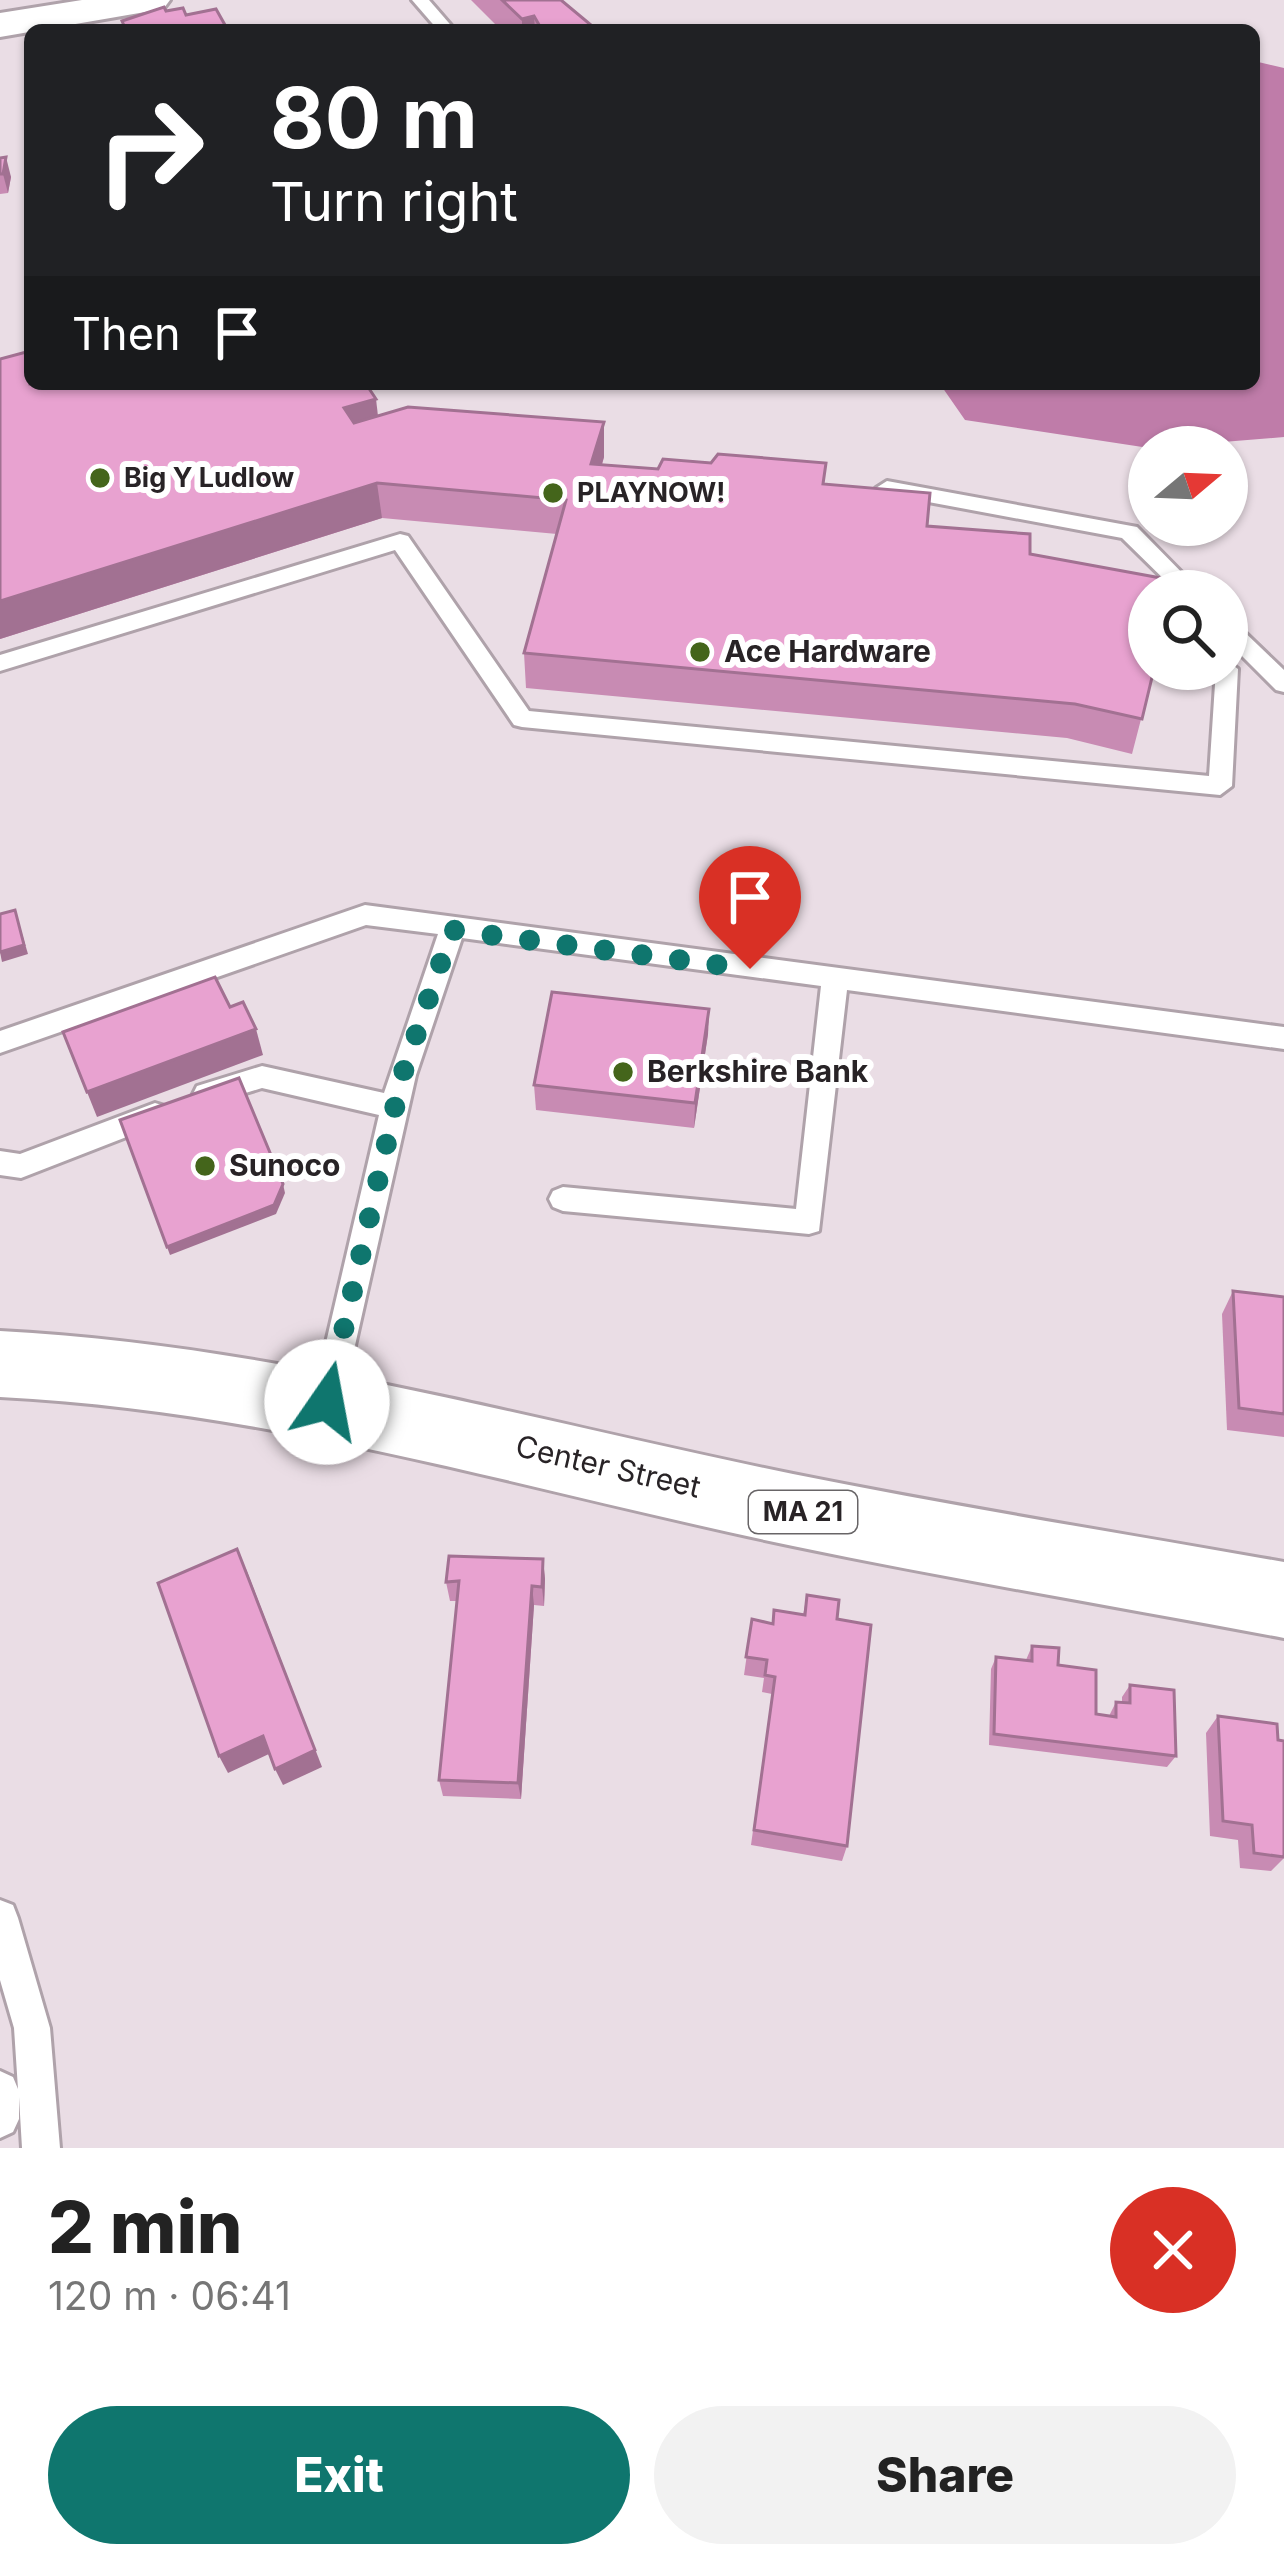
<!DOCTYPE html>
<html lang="en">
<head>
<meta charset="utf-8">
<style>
  body { margin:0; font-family:Inter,sans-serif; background:#f2f2f2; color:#222; height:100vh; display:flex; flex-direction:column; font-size:45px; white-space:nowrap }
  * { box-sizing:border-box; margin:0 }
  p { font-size:39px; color:#767676 }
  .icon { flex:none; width:66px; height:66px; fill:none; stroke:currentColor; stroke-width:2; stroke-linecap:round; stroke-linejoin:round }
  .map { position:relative; height:2148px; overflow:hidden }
  .drawer { display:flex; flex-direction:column; background:#fff; flex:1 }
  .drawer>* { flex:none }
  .guide { position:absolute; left:24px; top:24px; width:1236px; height:366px; border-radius:18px; box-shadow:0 3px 9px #0004; background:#202124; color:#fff; overflow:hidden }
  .needle { width:78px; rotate:71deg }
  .buttons { position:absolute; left:1128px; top:426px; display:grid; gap:24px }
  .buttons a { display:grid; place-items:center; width:120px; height:120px; border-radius:50%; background:#fff; box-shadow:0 3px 9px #0004; font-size:60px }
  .pin { position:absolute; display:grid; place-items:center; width:102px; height:102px; color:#fff; margin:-123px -51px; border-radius:50% 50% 50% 0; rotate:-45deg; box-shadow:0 0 12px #0007 }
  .pin .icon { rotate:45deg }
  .me { position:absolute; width:132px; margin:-66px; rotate:12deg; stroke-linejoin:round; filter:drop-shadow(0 0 9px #0008) }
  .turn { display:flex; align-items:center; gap:42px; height:252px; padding:0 48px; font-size:54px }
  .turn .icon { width:156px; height:156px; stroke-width:2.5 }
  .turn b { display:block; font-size:84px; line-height:102px }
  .then { display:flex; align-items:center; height:114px; padding:0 48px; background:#0003; gap:24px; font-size:45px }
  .round { display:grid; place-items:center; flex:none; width:126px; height:126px; border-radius:63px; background:#f2f2f2 }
  .head { display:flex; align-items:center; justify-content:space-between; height:204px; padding:0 48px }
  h1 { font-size:72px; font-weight:800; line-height:90px }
  .button { display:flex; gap:24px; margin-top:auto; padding:24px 48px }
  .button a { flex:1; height:138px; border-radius:72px; background:#0f766e; color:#fff; font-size:48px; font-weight:800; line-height:138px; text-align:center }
  .button a+a { background:#f2f2f2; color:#222 }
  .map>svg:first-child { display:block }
  .water { fill:#bf7ca9 }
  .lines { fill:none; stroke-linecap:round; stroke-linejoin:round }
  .service-casing { stroke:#afa2aa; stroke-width:6 }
  .tertiary-casing { stroke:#afa2aa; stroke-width:6 }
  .primary-casing { stroke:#afa2aa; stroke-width:6 }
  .service { fill:#fff; fill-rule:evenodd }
  .tertiary { fill:#fff; fill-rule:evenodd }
  .primary { fill:#fff; fill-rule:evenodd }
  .wall { fill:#c88bb3 }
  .shaded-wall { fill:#a27192 }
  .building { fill:#e8a2d0; stroke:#a27192; stroke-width:3 }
  .route { stroke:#0f766e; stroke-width:21; stroke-dasharray:0 37.8 }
  .poi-dot { fill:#44651b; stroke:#fff; stroke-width:4.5 }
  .labels { text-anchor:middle; stroke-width:12; stroke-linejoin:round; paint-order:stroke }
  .far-poi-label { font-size:27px; font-weight:bold; fill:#282326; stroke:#fff; text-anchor:start }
  .shield { fill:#fff; stroke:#686567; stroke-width:3 }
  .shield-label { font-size:27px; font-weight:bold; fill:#282326 }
  .poi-label { font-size:30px; font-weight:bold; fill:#282326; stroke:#fff; text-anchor:start }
  .street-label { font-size:30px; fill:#282326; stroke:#fff }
</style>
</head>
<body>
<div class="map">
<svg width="1284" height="2148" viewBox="0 0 1284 2148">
  <rect width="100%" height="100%" fill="#eadde5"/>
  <polygon class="water" points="1254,61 1284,68 1284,437 1149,448 965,420 940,384 1254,384"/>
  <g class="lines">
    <defs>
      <g id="service">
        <polygon points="412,0 429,0 455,30 438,30"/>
        <polygon points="887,481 1137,527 1200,591 1176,591 1122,538 880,493 876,488"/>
        <polygon points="400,534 408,536 529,711 1209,776 1216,669 1227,669 1227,661 1238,669 1232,786 1220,795 522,727 514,725 395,550 0,671 0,655"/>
        <polygon points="1227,620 1235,623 1284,670 1284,692 1276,690 1227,641"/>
        <polygon points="365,905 1284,1027 1284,1049 847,990 819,1231 809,1234 563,1211 553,1207 549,1199 553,1191 563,1187 796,1209 821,986 462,938 416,1075 342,1403 338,1413 327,1417 316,1413 312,1403 379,1115 262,1088 207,1105 197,1102 193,1094 197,1086 262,1066 384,1093 438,934 366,925 0,1053 0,1031"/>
        <polygon points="155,1103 165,1106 169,1114 165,1122 21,1178 0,1175 0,1151 20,1154"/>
        <polygon points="0,1900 13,1905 18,1918 50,2028 60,2148 22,2148 19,2097 19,2119 13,2132 0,2138 0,2071 13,2077 18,2089 14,2028 0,1980"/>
      </g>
      <polygon id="tertiary" points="82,0 170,0 164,8 151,11 0,37 0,13"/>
      <path id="primary" d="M0,1331C272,1345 528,1420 793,1474C956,1507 1120,1533 1284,1562V1638C1120,1607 956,1580 793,1546C526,1490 276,1411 0,1397Z"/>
    </defs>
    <use href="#service" class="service-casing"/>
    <use href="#tertiary" class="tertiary-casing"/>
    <use href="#primary" class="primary-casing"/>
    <use href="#service" class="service"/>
    <use href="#tertiary" class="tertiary"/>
    <use href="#primary" class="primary"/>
  </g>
  <g class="wall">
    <polygon points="471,0 561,0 597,30 501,30"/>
    <polygon points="0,158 11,177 8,193 0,194"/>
    <polygon points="0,359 378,416 604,457 602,465 824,484 927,526 1030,554 1154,669 1132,754 1067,738 526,688 524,653 557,534 382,518 0,639"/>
    <polygon points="709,1009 708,1034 694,1128 536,1110 534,1085"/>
    <polygon points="1233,1291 1284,1297 1284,1437 1227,1430 1222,1314"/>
    <polygon points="543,1559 545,1579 544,1606 534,1605 521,1799 443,1796 439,1780 457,1601 450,1601 446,1582"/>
    <polygon points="807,1595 837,1619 847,1846 842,1861 751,1845 772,1694 762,1692 764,1678 744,1675 752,1619 772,1624 803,1615"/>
    <polygon points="1032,1646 1058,1665 1096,1714 1109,1716 1116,1702 1122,1702 1122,1697 1130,1685 1176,1756 1167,1767 989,1745 991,1669 996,1657 1026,1660"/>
    <polygon points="1218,1716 1278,1740 1284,1858 1271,1871 1240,1868 1238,1840 1210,1836 1206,1733"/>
  </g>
  <g class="shaded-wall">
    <polygon points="534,16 535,30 522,30 522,19"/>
    <polygon points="6,157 11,177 8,193 3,174"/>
    <polygon points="376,399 380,433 349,443 344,408"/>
    <polygon points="604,422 604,457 591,499 591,464"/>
    <polygon points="377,483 382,518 0,639 0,601"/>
    <polygon points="15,910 28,954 2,962 0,952"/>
    <polygon points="709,1009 708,1034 694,1128 695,1103"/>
    <polygon points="256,1029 263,1055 97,1117 87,1092"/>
    <polygon points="283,1184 285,1193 276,1214 170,1255 167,1247"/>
    <polygon points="543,1559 545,1579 544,1606 542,1587"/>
    <polygon points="246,1569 322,1767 283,1785 275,1769"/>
    <polygon points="532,1586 534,1605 521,1799 518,1783"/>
    <polygon points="263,1736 271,1753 228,1773 219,1756"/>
  </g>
  <g class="building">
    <polygon points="502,0 561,0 597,30 542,30 534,16 522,19"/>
    <polygon points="164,7 166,11 183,8 186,15 216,9 225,25 199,30 126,30 122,21"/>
    <polygon points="6,157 3,174 0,174 0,158"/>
    <polygon points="30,351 30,384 366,384 376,399 344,408 354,423 408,407 604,422 591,464 658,469 663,459 711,463 718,454 826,463 823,484 930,493 927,526 1030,534 1030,554 1177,581 1174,591 1149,591 1149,669 1154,669 1142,719 1075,704 524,653 566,500 377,483 0,601 0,359"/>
    <polygon points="15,910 24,945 0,952 0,914"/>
    <polygon points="215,977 230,1007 243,1002 256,1029 87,1092 63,1032"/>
    <polygon points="552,992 709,1009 695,1103 534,1085"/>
    <polygon points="239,1078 283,1184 274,1205 167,1247 120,1120"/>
    <polygon points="1233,1291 1284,1297 1284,1414 1239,1408"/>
    <polygon points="237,1549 315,1750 275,1769 263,1736 219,1756 158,1583"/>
    <polygon points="449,1556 543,1559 542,1587 532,1586 518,1783 439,1780 459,1581 446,1582"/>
    <polygon points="807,1595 839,1600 837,1619 871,1625 847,1846 754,1830 775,1677 765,1675 767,1660 746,1657 752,1619 773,1624 774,1610 805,1615"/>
    <polygon points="1032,1646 1059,1648 1058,1665 1096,1670 1096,1714 1116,1717 1116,1702 1130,1703 1130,1685 1174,1690 1176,1756 994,1734 996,1657 1032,1661"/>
    <polygon points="1218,1716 1277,1724 1278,1740 1284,1741 1284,1857 1254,1853 1252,1825 1223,1821"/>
  </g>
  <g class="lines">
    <polyline class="route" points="327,1402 402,1076 452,930 750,969"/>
  </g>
  <g class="poi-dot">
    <circle cx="100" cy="478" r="12"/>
    <circle cx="553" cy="493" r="12"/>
    <circle cx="700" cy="652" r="12"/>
    <circle cx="623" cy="1072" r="12"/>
    <circle cx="205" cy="1166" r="12"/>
  </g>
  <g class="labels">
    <g class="far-poi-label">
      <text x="124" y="487">Big Y Ludlow</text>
      <text x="577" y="502">PLAYNOW!</text>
    </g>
    <rect class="shield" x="749" y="1491" width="108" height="42" rx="9"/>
    <g class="shield-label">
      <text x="803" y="1521">MA 21</text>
    </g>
    <g class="poi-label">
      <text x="724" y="662">Ace Hardware</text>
      <text x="647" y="1082">Berkshire Bank</text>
      <text x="229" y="1176">Sunoco</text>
    </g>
    <g class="street-label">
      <text transform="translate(608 1467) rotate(13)" y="10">Center Street</text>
    </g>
  </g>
</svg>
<div class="buttons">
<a><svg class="needle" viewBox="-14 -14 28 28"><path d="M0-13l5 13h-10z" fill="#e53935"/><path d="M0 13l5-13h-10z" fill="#767676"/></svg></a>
<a><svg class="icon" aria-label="search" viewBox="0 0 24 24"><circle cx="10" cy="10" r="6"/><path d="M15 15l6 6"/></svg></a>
</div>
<div class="pin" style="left:750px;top:969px;background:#d93025"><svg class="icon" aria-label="arrive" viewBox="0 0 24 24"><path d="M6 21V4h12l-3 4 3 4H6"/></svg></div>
<svg class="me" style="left:327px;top:1402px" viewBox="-20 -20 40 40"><circle r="19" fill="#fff"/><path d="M0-13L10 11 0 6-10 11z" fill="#0f766e"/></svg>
<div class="guide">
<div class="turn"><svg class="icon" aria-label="right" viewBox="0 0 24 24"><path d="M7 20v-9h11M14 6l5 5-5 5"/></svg><div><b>80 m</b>Turn right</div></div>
<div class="then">Then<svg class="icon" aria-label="arrive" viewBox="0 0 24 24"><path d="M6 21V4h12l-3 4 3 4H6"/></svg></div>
</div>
</div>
<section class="drawer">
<div class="head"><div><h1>2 min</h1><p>120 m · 06:41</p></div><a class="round" style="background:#d93025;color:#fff"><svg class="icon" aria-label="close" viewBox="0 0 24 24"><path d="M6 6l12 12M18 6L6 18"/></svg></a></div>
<div class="button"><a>Exit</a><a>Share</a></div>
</section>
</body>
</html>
